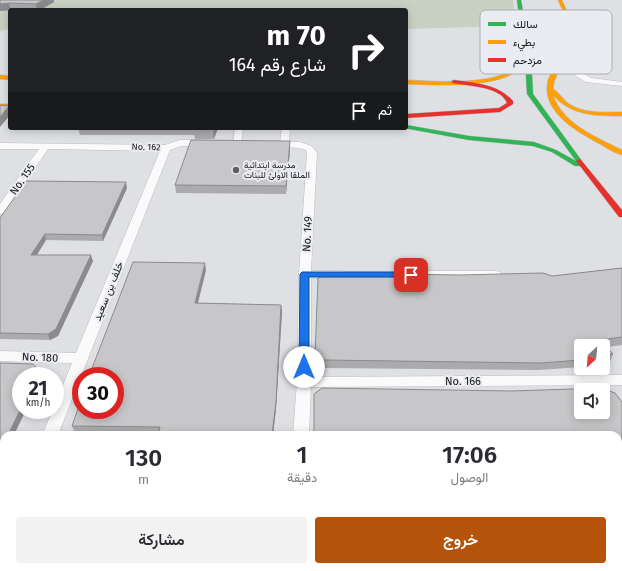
<!DOCTYPE html>
<html lang="ar">
<head>
<meta charset="utf-8">
<style>
  body { margin:0; font-family:"Fira Sans",Vazirmatn,sans-serif; background:#f2f2f3; color:#2b2b33; direction:rtl; height:100vh; display:flex; flex-direction:column; font-size:15px; white-space:nowrap }
  * { box-sizing:border-box; margin:0 }
  p { font-size:13px; color:#7c7c81 }
  .icon { flex:none; width:22px; height:22px; fill:none; stroke:currentColor; stroke-width:2; stroke-linecap:round; stroke-linejoin:round }
  .map { position:relative; flex:1; overflow:hidden; direction:ltr }
  .drawer { position:absolute; left:0px; top:431px; width:622px; height:140px; display:flex; flex-direction:column; background:#fff; border-radius:12px 12px 0 0; box-shadow:0 2px 10px #0003; direction:rtl }
  .drawer>* { flex:none }
  .top-card { position:absolute; left:8px; top:8px; width:400px; height:122px; border-radius:4px; box-shadow:0 2px 10px #0003; direction:rtl; background:#202124; color:#fff; overflow:hidden }
  .needle { width:26px; rotate:206deg }
  .tools { position:absolute; left:574px; top:339px; display:grid; gap:8px }
  .tools a { display:grid; place-items:center; width:36px; height:36px; border-radius:4px; background:#fff; box-shadow:0 2px 10px #0003; font-size:20px }
  .speed { position:absolute; left:12px; top:367px; display:flex; gap:8px; font-size:20px; font-weight:700; text-align:center }
  .speed>* { display:grid; place-content:center; width:52px; height:52px; border-radius:50%; background:#fff; box-shadow:0 2px 10px #0003; line-height:1 }
  .speed small { font-size:10px; font-weight:400 }
  .speed .limit { border:6px solid #d22; background:#fff; color:#111 }
  .pin { position:absolute; display:grid; place-items:center; width:34px; height:34px; color:#fff; margin:-17px; border-radius:8px; box-shadow:0 2px 6px #0006 }
  .me { position:absolute; width:44px; margin:-22px; rotate:0deg; stroke-linejoin:round; filter:drop-shadow(0 0 3px #0008) }
  .turn { display:flex; align-items:center; gap:14px; height:84px; padding:0 16px; font-size:18px }
  .turn .icon { width:52px; height:52px; stroke-width:2.5 }
  .turn b { display:block; font-size:28px; line-height:34px }
  .then { display:flex; align-items:center; height:38px; padding:0 16px; background:#0003; gap:8px; font-size:15px }
  .eta { display:flex; justify-content:space-evenly; align-items:center; height:68px; text-align:center }
  .eta b { font-size:24px; font-weight:600; line-height:28px }
  .primary-button { display:flex; gap:8px; margin-top:auto; padding:8px 16px }
  .primary-button a { flex:1; height:46px; border-radius:4px; background:#b45309; color:#fff; font-size:16px; font-weight:600; line-height:46px; text-align:center }
  .primary-button a+a { background:#f2f2f3; color:#2b2b33 }
  .map>svg:first-child { display:block }
  .green { fill:#c8d1c2 }
  .lines { fill:none; stroke-linecap:round; stroke-linejoin:round }
  .street-casing { stroke:#bcbdc0; stroke-width:1 }
  .fast-casing { stroke:#bcbdc0; stroke-width:1 }
  .slow-casing { stroke:#bcbdc0; stroke-width:1 }
  .jam-casing { stroke:#bcbdc0; stroke-width:1 }
  .street { fill:#fafafb; fill-rule:evenodd }
  .fast { fill:#30b455; fill-rule:evenodd }
  .slow { fill:#ff9f0a; fill-rule:evenodd }
  .jam { fill:#e5322d; fill-rule:evenodd }
  .wall { fill:#ababad }
  .shaded-wall { fill:#8b8b8d }
  .building { fill:#c7c7c9; stroke:#8b8b8d; fill-rule:evenodd }
  .route { fill:#1a73e8; stroke:#114b97 }
  .poi-dot { fill:#5e5f61; stroke:#ebecf2; stroke-width:1.5 }
  .labels { text-anchor:middle; stroke-width:4; stroke-linejoin:round; paint-order:stroke }
  .far-street-label { font-size:9px; fill:#18191b; stroke:#ebecf2 }
  .far-poi-label { font-size:9px; fill:#18191b; stroke:#ebecf2; text-anchor:start }
  .street-label { font-size:11px; fill:#18191b; stroke:#ebecf2 }
  .key { fill:#ebecf2; stroke:#acadb2; stroke-width:1 }
  .key-label { font-size:11px; fill:#18191b }
</style>
</head>
<body>
<div class="map">
<svg width="622" height="571" viewBox="0 0 622 571">
  <rect width="100%" height="100%" fill="#dfe0e4"/>
  <polygon class="green" points="0,0 513,0 516,21 511,25 506,26 406,29 406,10 10,10 10,29 0,31"/>
  <g class="lines">
    <defs>
      <g id="street">
        <polygon points="569,56 571,57 582,73 591,78 622,82 622,86 586,82 576,76 566,58"/>
        <polygon points="235,128 243,128 241,144 237,147 233,144"/>
        <polygon points="282,128 290,128 289,142 300,142 312,146 317,153 311,271 342,271 346,272 348,275 346,278 342,279 311,278 311,377 622,375 622,385 311,387 309,435 293,435 297,382 299,274 307,153 306,150 299,148 271,146 270,144 271,142 280,142"/>
        <polygon points="180,140 206,140 210,143 206,146 181,146 170,150 58,435 42,435 53,410 55,410 55,405 72,363 0,361 0,351 76,353 160,151 48,149 4,213 0,214 0,204 39,149 0,149 0,143 165,145"/>
        <polygon points="400,271 496,271 500,272 502,275 500,278 496,279 396,278 394,275 396,272"/>
        <polygon points="4,528 4,567 7,567 0,571 0,529"/>
        <rect x="285" y="567" width="18" height="4"/>
      </g>
      <polygon id="fast" points="517,0 521,0 531,58 533,94 582,161 579,163 581,165 579,166 575,166 552,152 533,146 469,140 404,128 406,128 406,125 469,136 534,142 556,150 576,161 527,94 525,58"/>
      <g id="slow">
        <path d="M558,0H562C571,21 584,42 567,62C559,71 554,77 553,89C559,92 563,100 569,104C585,114 605,112 622,112V116C597,116 571,116 553,95C563,124 596,137 622,150V155C614,153 607,148 600,144C577,132 540,111 548,80C552,67 567,61 570,47C574,31 564,14 558,0Z"/>
        <path d="M522,44L525,46C525,52 525,59 523,64C509,90 431,85 406,84V80C430,81 503,87 517,64C520,59 520,52 519,46Z"/>
        <polygon points="0,75 10,76 10,80 0,79"/>
        <rect x="0" y="104" width="10" height="4"/>
      </g>
      <g id="jam">
        <path d="M454,80C475,83 498,84 513,101V104L500,112L406,118V114L499,108L507,103C501,86 467,86 452,83V81Z"/>
        <polygon points="579,159 581,160 622,210 622,217 619,217 577,162 576,161"/>
      </g>
    </defs>
    <use href="#street" class="street-casing"/>
    <use href="#fast" class="fast-casing"/>
    <use href="#slow" class="slow-casing"/>
    <use href="#jam" class="jam-casing"/>
    <use href="#street" class="street"/>
    <use href="#fast" class="fast"/>
    <use href="#slow" class="slow"/>
    <use href="#jam" class="jam"/>
  </g>
  <g class="wall">
    <polygon points="0,0 54,2 40,10 10,10 0,11"/>
    <polygon points="78,128 218,128 214,139 195,139 194,135 80,135"/>
    <polygon points="290,141 290,149 286,194 176,193 175,185"/>
    <polygon points="127,188 103,241 46,240 37,255 93,261 58,336 50,340 0,339 0,218"/>
    <polygon points="622,268 622,345 606,347 613,354 610,362 603,363 603,346 581,346 581,367 539,370 323,368 315,364 315,356 460,275 552,276"/>
    <polygon points="206,270 198,303 281,305 282,312 276,409 273,435 158,435 159,434 75,433 72,426"/>
    <polygon points="622,402 622,473 618,473 618,435"/>
  </g>
  <g class="shaded-wall">
    <polygon points="43,0 54,0 54,2 40,10 37,10 36,4"/>
    <polygon points="9,3 11,10 0,11 0,4"/>
    <polygon points="9,106 10,108 10,115 0,127 0,117"/>
    <polygon points="214,128 218,128 214,139 213,129"/>
    <polygon points="290,141 290,149 286,194 286,186"/>
    <polygon points="126,182 127,188 103,241 102,235"/>
    <polygon points="45,234 46,240 33,261 31,255"/>
    <polygon points="91,255 93,261 58,336 50,340 48,334"/>
    <polygon points="205,263 206,270 196,310 195,303"/>
    <polygon points="281,305 282,312 276,409 273,435 272,435"/>
    <polygon points="39,370 41,376 37,376"/>
    <polygon points="21,408 21,410 26,410 14,435 8,435"/>
    <polygon points="4,444 4,456 0,465 0,452"/>
  </g>
  <g class="building">
    <polygon points="0,0 43,0 36,4 9,3 0,4"/>
    <polygon points="0,105 9,106 0,117"/>
    <polygon points="194,128 214,128 213,129 194,129"/>
    <polygon points="191,140 290,141 286,186 175,185"/>
    <polygon points="26,181 126,182 102,235 45,234 31,255 91,255 56,329 48,334 0,333 0,218"/>
    <polygon points="133,262 205,263 195,303 281,305 276,402 272,435 158,435 160,427 72,426 81,400 81,410 115,410 115,376 89,376"/>
    <polygon points="622,268 622,337 600,340 613,354 603,355 603,346 581,346 581,360 541,363 323,360 315,356 318,278 328,273 460,275 543,273 552,276"/>
    <polygon points="0,363 33,364 39,370 37,376 21,376 21,408 8,435 4,435 4,444 0,452"/>
    <path d="M322,388L511,391L602,388L615,393L622,402V464H618V435H314V394ZM581,390H603V412H581Z"/>
    <polygon points="16,567 109,567 263,570 263,571 14,571"/>
  </g>
  <polygon class="route" points="302,272 411,272 415,275 411,277 309,277 309,367 308,370 300,370 299,367 300,274"/>
  <circle class="poi-dot" cx="236" cy="170" r="4"/>
  <g class="labels">
    <g class="far-street-label">
      <text transform="translate(146 147) rotate(1)" y="3">No. 162</text>
    </g>
    <g class="far-poi-label">
      <text x="244" y="168">مدرسة ابتدائية<tspan x="244" dy="10">الملقا الاولئ للبنات</tspan></text>
    </g>
    <g class="street-label">
      <text transform="translate(22 179) rotate(-55)" y="4">No. 155</text>
      <text transform="translate(307 234) rotate(-87)" y="4">No. 149</text>
      <text transform="translate(108 291) rotate(-68)" y="4">خلف بن سعيد</text>
      <text transform="translate(40 357) rotate(2)" y="4">No. 180</text>
      <text x="463" y="385">No. 166</text>
    </g>
  </g>
  <rect x="480" y="10" width="132" height="64" rx="6" class="key"/>
  <rect x="488" y="22" width="18" height="4" fill="#30b455"/>
  <rect x="488" y="40" width="18" height="4" fill="#ff9f0a"/>
  <rect x="488" y="58" width="18" height="4" fill="#e5322d"/>
  <g class="key-label">
    <text x="513" y="28">سالك</text>
    <text x="513" y="46">بطيء</text>
    <text x="513" y="64">مزدحم</text>
  </g>
</svg>
<div class="tools">
<a><svg class="needle" viewBox="-14 -14 28 28"><path d="M0-13l5 13h-10z" fill="#e53935"/><path d="M0 13l5-13h-10z" fill="#7c7c81"/></svg></a>
<a><svg class="icon" aria-label="sound" viewBox="0 0 24 24"><path d="M4 9h4l5-4v14l-5-4H4zM17 9q2 3 0 6"/></svg></a>
</div>
<div class="speed"><div>21<small>km/h</small></div><div class="limit">30</div></div>
<div class="pin" style="left:411px;top:275px;background:#d93025"><svg class="icon" aria-label="arrive" viewBox="0 0 24 24"><path d="M6 21V4h12l-3 4 3 4H6"/></svg></div>
<svg class="me" style="left:304px;top:367px" viewBox="-20 -20 40 40"><circle r="19" fill="#fff"/><path d="M0-13L10 11 0 6-10 11z" fill="#1a73e8"/></svg>
<div class="top-card">
<div class="turn"><svg class="icon" aria-label="right" viewBox="0 0 24 24"><path d="M7 20v-9h11M14 6l5 5-5 5"/></svg><div><b>70 m</b>شارع رقم 164</div></div>
<div class="then">ثم<svg class="icon" aria-label="arrive" viewBox="0 0 24 24"><path d="M6 21V4h12l-3 4 3 4H6"/></svg></div>
</div>
<section class="drawer">
<div class="eta">
<div><b>17:06</b><p>الوصول</p></div>
<div><b>1</b><p>دقيقة</p></div>
<div><b>130</b><p>m</p></div>
</div>
<div class="primary-button"><a>خروج</a><a>مشاركة</a></div>
</section>
</div>
</body>
</html>
